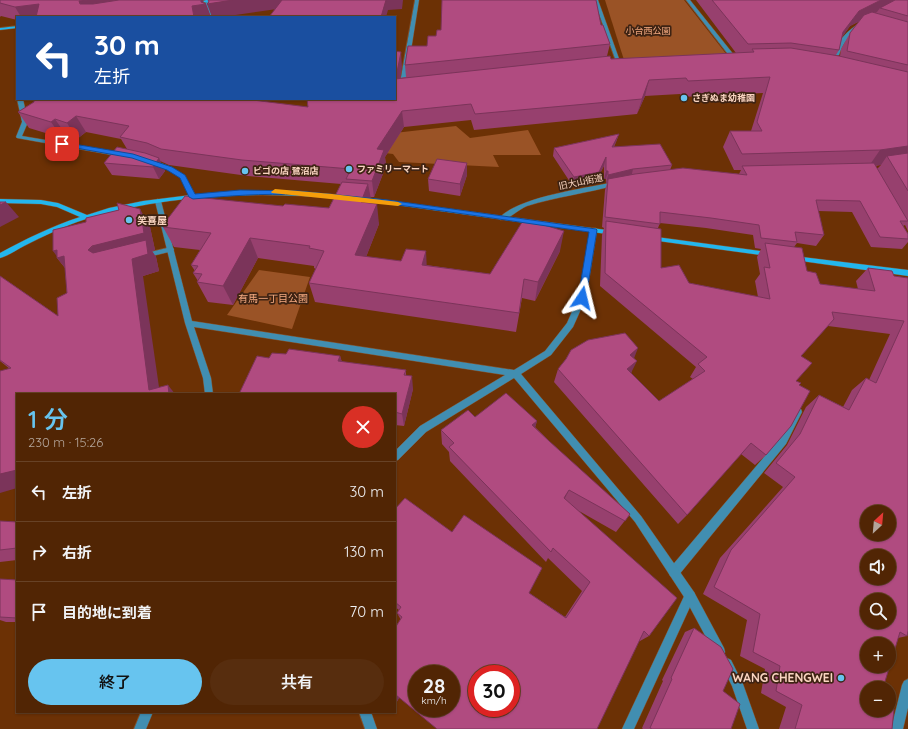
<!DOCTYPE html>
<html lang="ja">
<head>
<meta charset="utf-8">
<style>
  body { margin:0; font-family:Quicksand,"Noto Sans JP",sans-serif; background:#572d0e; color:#f1f3f6; height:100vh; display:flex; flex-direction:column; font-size:15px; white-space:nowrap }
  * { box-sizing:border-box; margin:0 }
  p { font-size:13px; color:#b4a59a }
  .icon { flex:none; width:22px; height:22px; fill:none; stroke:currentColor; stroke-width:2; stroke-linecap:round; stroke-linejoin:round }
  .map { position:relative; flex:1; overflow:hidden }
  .details { position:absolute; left:16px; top:393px; width:380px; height:320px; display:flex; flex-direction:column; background:#512504; border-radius:0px; box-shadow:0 1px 3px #0004,0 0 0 1px #674226 }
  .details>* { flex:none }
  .guide { position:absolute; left:16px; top:16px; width:380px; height:84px; border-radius:0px; box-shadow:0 1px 3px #0004,0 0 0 1px #674226; background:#1a4fa0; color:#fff; overflow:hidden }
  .needle { width:26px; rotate:26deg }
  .buttons { position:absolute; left:860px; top:505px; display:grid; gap:8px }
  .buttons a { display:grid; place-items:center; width:36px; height:36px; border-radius:50%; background:#512504; box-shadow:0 1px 3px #0004,0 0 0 1px #674226; font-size:20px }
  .speed { position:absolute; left:408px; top:665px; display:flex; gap:8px; font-size:20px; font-weight:700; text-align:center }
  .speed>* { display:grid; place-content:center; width:52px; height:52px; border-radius:50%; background:#512504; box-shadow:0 1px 3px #0004,0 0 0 1px #674226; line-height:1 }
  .speed small { font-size:10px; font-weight:400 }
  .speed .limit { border:6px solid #d22; background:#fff; color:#111 }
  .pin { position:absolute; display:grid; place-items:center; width:34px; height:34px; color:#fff; margin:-17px; border-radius:8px; box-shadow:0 2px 6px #0006 }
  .me { position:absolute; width:44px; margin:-22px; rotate:10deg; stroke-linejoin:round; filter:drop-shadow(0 0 3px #0008) }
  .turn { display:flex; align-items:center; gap:14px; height:84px; padding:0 12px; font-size:18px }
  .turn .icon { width:52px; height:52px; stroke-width:2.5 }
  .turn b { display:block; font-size:28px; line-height:34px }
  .round { display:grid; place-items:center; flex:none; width:42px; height:42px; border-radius:21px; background:#572d0e }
  .head { display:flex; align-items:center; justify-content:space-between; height:68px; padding:0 12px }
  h1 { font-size:24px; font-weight:600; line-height:30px; color:#67c4ef }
  .primary-button { display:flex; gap:8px; margin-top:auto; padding:8px 12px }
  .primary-button a { flex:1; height:46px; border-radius:24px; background:#67c4ef; color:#111; font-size:16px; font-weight:600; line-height:46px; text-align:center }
  .primary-button a+a { background:#572d0e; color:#f1f3f6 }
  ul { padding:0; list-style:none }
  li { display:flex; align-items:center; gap:12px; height:60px; padding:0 12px; border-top:1px solid #674226 }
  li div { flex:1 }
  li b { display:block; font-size:15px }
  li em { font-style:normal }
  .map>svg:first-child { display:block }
  .green { fill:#9a5326 }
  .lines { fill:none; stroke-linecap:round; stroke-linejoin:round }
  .lane-casing { stroke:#864f27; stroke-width:1 }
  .street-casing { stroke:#864f27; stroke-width:1 }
  .secondary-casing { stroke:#864f27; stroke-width:1 }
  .lane { fill:#418eb1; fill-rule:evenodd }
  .street { fill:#418eb1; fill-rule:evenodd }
  .secondary { fill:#23b6ed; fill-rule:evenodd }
  .wall { fill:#97406e; fill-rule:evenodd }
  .shaded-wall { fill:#7b345a }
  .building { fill:#b04b80; stroke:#7b345a; fill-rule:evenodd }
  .route { fill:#1a73e8; stroke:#114b97 }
  .slow { fill:#f59e0b }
  .poi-dot { fill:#67c4ef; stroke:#3e2313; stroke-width:1.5 }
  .labels { text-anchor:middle; stroke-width:3.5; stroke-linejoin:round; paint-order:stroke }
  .far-park-label { font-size:9px; fill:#f6ab81; stroke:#3e2313 }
  .far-poi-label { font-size:9px; font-weight:bold; fill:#fad5c1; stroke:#3e2313; text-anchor:start }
  .far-street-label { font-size:9px; fill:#fad5c1; stroke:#3e2313 }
  .poi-label { font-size:10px; font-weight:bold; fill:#fad5c1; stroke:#3e2313; text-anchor:start }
  .park-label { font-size:10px; fill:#f6ab81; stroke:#3e2313 }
  .near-poi-label { font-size:12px; font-weight:bold; fill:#fad5c1; stroke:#3e2313; text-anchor:end }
</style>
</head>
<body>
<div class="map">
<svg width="908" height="729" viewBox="0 0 908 729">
  <rect width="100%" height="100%" fill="#6c3105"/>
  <g class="green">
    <polygon points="605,0 684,0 727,55 624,60"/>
    <polygon points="456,126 470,138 528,130 541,155 493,155 499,167 399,162 393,154 318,145 315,142"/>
    <polygon points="259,270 310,277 292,329 227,315"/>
  </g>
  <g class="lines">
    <defs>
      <g id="lane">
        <polygon points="171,247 174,249 173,251 144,258 141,256 142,254"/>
        <polygon points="798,408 801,409 802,412 786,444 678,576 674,577 670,576 669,572 670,568 780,438 795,409"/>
        <polygon points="690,591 694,592 695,596 634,729 622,729 686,592"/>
      </g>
      <g id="street">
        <polygon points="206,0 209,1 212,17 208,17 205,1"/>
        <polygon points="415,0 419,0 405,88 402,90 399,88"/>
        <polygon points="594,0 598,0 622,67 622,68 618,67"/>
        <polygon points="686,0 690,0 738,60 738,62 734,62"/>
        <path d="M861,22L865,23C852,34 845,38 839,55H835C835,41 850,29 861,22Z"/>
        <polygon points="17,99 23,99 28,122 22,136 123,153 126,155 123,157 17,138 16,137 22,122"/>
        <polygon points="153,160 171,167 185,176 196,197 195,198 191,198 181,178 167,169 151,163 150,162"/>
        <path d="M615,182L618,184L617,185C587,193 556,197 527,206C519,209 507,221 500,220L499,218C518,197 586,188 615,182Z"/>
        <polygon points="158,199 161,201 192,321 514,370 545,351 567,323 578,298 591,230 592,228 596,228 597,230 586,298 573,327 551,355 521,374 641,516 694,592 724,648 725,652 724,656 720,657 716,656 686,600 635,522 514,378 426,432 398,460 395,461 395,451 420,426 505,375 194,327 211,378 213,394 205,394 203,378 185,323 155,201"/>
        <polygon points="727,658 731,660 743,684 759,729 747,729 732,686 721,664 723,660"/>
        <polygon points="908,679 908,708 903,729 891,729 902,685 904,681"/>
        <polygon points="141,712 153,712 146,729 134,729"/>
        <polygon points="359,712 371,712 377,729 365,729"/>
      </g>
      <g id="secondary">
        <polygon points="207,0 218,0 194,4 192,3"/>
        <polygon points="17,26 17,28 0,30 0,28"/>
        <path d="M241,191H281L344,195L347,197L344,199C258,191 168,194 86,219C64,226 44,236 24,246C16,250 8,256 0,258V253C26,239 52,226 80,217L57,207L41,204L0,203V199L41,200L58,203L87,215L109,208L143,201L199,194Z"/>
        <polygon points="362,197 614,231 617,233 614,235 360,200 359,199"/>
        <polygon points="649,236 768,252 771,254 768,256 651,240 648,238"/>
        <polygon points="792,256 794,256 908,270 908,276 794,260 791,258"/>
      </g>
    </defs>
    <use href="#lane" class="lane-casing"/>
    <use href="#street" class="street-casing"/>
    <use href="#secondary" class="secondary-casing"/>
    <use href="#lane" class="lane"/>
    <use href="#street" class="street"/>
    <use href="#secondary" class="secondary"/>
  </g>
  <g class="wall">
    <polygon points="0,0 203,0 204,3 206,4 211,17 17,17 17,20 1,16 0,17"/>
    <path d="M696,0H908V231L905,225L903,226L908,234V242L902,249L871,247L852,212L818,211L824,235L816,246L797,243L794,247L807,271L820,284L858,289L856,281L868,268L894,276L908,278L907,636L898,638L867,688L892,729H779L786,707L761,693L765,669L740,656L747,620L703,594L720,558L783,487L764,473L787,445L806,407L819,395L843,407L852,390L866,378L869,380L890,334L828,326L801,356L796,381L799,385L766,455L755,465L741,454L687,515L678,524L554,382L558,369L634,358L631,374L659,401L693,379L690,377L696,367L600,286L602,235L604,228L602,227L605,190L607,183H606V179H604V166L596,181L572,185L553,156L554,148L619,134L616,142L614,147L672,165L670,170L739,174L741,170H734L723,147L730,131H751L763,93L682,97L680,94L645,96L637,114L474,130L471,120L404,127L385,157L386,166L374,197H370L371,203L379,224L366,257L401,261L426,251V265L490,274L560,251L535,301L522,298L516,332L315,302L309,283L316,269L314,268V266L258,258L233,305L208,302L197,282L198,281L193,273L195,271L191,265L200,250L174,247L163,227L283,206L329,208L341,184L248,176L169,165L160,161L165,171L159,179L112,175L104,163L127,149L121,139L86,132L77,139L66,135L62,138L29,128L18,112L34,102L308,107L395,99L402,67L400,78L406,77L405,65L427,46L436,36L601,25L610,44L607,56L611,59L736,53ZM860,21L850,33L841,49L840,56L836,55L839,50L842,37L850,26ZM881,165L877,169L875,166ZM660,223L706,228L753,235L755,248L761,249L757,257L760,274L755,281L758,297L689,283L661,268L658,228Z"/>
    <polygon points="467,175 460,196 429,191 428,179"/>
    <polygon points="150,227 155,250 152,251 156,257 159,271 143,276 10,369 0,361 0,276 58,316 67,293 65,268 57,258"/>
    <polygon points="286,354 340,356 342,362 406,370 406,375 413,389 404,426 395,425 395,394 269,358"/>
    <polygon points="475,417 537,421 535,427 549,441 630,514 616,532 579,511 649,636 640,641 399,698 395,705 401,620 397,613 399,610 395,607 395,509 542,568 529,593 565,617 582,591 548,558 546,562 450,461 449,452 442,444 441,430"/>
    <polygon points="0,521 17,522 17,560 0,562"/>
    <polygon points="0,579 17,580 17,622 6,622 0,620"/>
    <polygon points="694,628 723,691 731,729 643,729 642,728 663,681 662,680 685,632"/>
  </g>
  <g class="shaded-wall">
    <polygon points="88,0 197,0 87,16 79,1"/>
    <polygon points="201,0 203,0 204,4 206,4 211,17 194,17 192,6"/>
    <polygon points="233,0 290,0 291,7 222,17 212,17 207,4"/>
    <polygon points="386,0 403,0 402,9 388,10 386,17 381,17"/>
    <polygon points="881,0 902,0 880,8 877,12 850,26 835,47 843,32 859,11"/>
    <polygon points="39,4 47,17 21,17 15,7"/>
    <polygon points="401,52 402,67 399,88 395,89 395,72"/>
    <polygon points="649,80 645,96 637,114 642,99"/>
    <polygon points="402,111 404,127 385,157 386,166 374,197 372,181 377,149"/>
    <polygon points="76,116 86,132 77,139 67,123"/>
    <polygon points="55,119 66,135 62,138 51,122"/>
    <polygon points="619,134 616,142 609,155 612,147"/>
    <polygon points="908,146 908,160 887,156 881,165 869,166 880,150"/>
    <polygon points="606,157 604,166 596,181 572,185 574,177"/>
    <polygon points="159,158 165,171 159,179 153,167"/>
    <polygon points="467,163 467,175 460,196 460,184"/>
    <polygon points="633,169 631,178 608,179 607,183 606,183 608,175"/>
    <polygon points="606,171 608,171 606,179 604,179"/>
    <polygon points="368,184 372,204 361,202"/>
    <polygon points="6,202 19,217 0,227 0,205"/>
    <polygon points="377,204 379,224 359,275 355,255"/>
    <polygon points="140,209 150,227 155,250 152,251 156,257 159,271 143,276 160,394 149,390 88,250"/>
    <polygon points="564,231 560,251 535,301 538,282"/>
    <polygon points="250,238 258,258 233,305 223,286"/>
    <polygon points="57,250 64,256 71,275 57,258 58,258 53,251"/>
    <polygon points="426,251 427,271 422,265"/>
    <polygon points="638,348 633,361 630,355"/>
    <polygon points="340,356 344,370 338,361"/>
    <polygon points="637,361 631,373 621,382 627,369"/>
    <polygon points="412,376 413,389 404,426 402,414"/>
    <polygon points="168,385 175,394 169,394"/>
    <polygon points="537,421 533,435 532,425"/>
    <polygon points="17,470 17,488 0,493 0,474"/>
    <polygon points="569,490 563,502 564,498"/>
    <polygon points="396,695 399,698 395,705 395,697"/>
  </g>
  <g class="building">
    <polygon points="0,0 88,0 79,1 80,4 93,4 119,0 201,0 201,2 206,4 192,6 194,17 36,17 39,4 15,7 0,3"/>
    <polygon points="208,0 233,0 207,4 209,2"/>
    <polygon points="282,0 386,0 381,17 269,17"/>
    <polygon points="442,0 596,0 601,25 603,25 610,44 405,65 408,46 427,46 428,36 436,36 437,30 441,30"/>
    <polygon points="712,0 881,0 859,11 843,32 839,50 791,43 748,44"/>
    <polygon points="895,0 908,0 908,16 880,8"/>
    <polygon points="872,12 908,22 908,65 847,51 850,33 864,15"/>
    <polygon points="791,48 839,56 908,72 908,146 880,150 742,154 730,131 762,131 757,122 770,77 688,81 686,78 649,80 642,99 475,114 471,104 402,111 377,149 384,150 372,181 346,179 351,169 242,160 161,149 147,143 120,137 129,126 76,116 67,123 55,119 51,122 18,112 34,102 34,99 245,99 308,107 307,99 395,99 395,79 610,56 611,59 754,52 752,49"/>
    <polygon points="395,51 401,52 397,72 395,72"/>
    <polygon points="619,134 612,147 660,144 672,165 633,169 608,175 608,171 606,171 606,157 599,172 574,177 554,148"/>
    <polygon points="117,147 145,153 159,158 153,167 104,163"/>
    <polygon points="908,153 908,191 887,156"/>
    <polygon points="437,159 467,163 460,184 428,179"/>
    <polygon points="874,163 908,221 900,221 908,234 908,239 880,237 860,201 816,200 824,235 795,232 797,242 761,238 759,225 711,218 660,212 660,224 605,217 608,179 635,174 683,168 747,175 742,166"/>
    <polygon points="342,182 368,184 361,202 377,204 355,255 401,261 406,249 426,251 422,265 490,274 524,219 564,231 538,282 524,279 519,313 309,283 324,251 309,248 310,246 250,238 223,286 197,282 202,274 193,273 198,266 191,265 211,233 163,227 163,225 185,196 283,206 285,204 329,208"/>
    <polygon points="0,202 6,202 0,205"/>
    <polygon points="117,203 140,209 144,233 92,246 88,250 93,253 146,240 148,254 132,259 149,390 168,385 169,394 17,394 17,470 0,474 0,371 11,368 0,360 0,276 58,316 57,298 67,293 64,256 57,258 57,250 53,251 53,230 86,222 86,218 119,210"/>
    <path d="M606,221L661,229V268L679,265L689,283L770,299L764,267L770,268L765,243L802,248L807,271L816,273L820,284L875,291L868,268L892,271L894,276L908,278V631L907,636L900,632L883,688H867V710H889V706L894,709L892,729H795L802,705L776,691L780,666L753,652L760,614L714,587L731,550L795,477L776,463L800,434L819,395L849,410L866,378L876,383L904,321L832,312L834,319L801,356L812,363L796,381L801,383L799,385L810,391L791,426L766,455L751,443L687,515L558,369L566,359L571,350L588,340L625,333L638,348L630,355L637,361L627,369L659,401L705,371L698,364L707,357L605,273ZM867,512H889V534H867ZM867,556H889V578H867ZM867,600H889V622H867ZM867,644H889V666H867Z"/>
    <polygon points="289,349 340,356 338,361 406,370 404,375 412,376 402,414 395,412 395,394 239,394 257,356 269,358 272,353 286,354"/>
    <path d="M506,393L537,421L532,425L549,441L630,514L625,521L569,490L564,498L677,598L649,636L644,631L597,729H437L396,695L395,697V628L402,617L397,613L401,607L395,602V509L405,498L452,532L464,515L542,568L529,593L566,618L590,582L553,548L551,552L449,447L454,443L441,430L468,410L475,417ZM417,674H451V708H417ZM477,674H511V708H477Z"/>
    <polygon points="0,521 17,522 17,548 0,550"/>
    <polygon points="0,579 17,580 17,618 0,617"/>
    <polygon points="694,628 721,647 733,669 723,691 740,704 731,729 652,729 650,728 672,679 671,678"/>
  </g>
  <path class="route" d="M62,142L133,154L172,167L185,175L195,194L240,190L298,191L388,200L596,229L597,230L586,298L582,301L578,298L589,232C494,219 395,202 299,195C263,193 228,196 193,199L189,197L180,178L167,170L132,158L59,145L58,144Z"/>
  <polygon class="slow" points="275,189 332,194 398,202 402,204 398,206 272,193 271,192"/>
  <g class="poi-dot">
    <circle cx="684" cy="98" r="4"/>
    <circle cx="349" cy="169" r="4"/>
    <circle cx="245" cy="171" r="4"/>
    <circle cx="129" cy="220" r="4"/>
    <circle cx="841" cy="678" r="4"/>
  </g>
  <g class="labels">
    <g class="far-park-label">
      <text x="648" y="34">小台西公園</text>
    </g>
    <g class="far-poi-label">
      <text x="692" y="101">さぎぬま幼稚園</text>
      <text x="357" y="172">ファミリーマート</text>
      <text x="253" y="174">ビゴの店 鷺沼店</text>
    </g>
    <g class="far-street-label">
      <text transform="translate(581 182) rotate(-12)" y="3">旧大山街道</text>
    </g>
    <g class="poi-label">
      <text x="137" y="224">笑喜屋</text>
    </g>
    <g class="park-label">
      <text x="273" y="302">有馬一丁目公園</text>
    </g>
    <g class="near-poi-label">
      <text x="833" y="682">WANG CHENGWEI</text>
    </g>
  </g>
</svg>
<div class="buttons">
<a><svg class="needle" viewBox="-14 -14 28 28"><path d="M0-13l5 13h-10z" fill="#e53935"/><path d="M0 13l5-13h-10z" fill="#b4a59a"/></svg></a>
<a><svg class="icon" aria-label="sound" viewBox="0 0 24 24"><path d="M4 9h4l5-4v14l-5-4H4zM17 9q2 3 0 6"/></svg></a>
<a><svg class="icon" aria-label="search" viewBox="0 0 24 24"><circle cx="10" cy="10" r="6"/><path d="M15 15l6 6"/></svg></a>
<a>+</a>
<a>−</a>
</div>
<div class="speed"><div>28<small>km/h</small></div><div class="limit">30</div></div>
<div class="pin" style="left:62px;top:144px;background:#d93025"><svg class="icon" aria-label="arrive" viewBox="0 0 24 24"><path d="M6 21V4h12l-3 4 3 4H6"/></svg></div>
<svg class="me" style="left:582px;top:298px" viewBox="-20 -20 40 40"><path d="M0-17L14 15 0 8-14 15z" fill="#1a73e8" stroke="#fff" stroke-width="4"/></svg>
<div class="guide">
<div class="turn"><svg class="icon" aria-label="left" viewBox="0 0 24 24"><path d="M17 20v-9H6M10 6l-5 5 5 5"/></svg><div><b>30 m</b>左折</div></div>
</div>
<section class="details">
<div class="head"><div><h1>1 分</h1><p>230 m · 15:26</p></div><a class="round" style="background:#d93025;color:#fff"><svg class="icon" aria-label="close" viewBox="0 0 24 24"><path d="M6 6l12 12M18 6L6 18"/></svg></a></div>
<ul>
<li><svg class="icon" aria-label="left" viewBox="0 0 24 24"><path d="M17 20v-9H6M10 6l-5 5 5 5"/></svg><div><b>左折</b></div><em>30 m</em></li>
<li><svg class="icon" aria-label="right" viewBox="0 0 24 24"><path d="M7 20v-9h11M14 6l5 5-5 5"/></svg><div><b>右折</b></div><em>130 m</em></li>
<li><svg class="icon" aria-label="arrive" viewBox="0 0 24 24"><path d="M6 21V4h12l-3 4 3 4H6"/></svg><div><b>目的地に到着</b></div><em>70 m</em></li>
</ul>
<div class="primary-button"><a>終了</a><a>共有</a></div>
</section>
</div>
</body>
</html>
